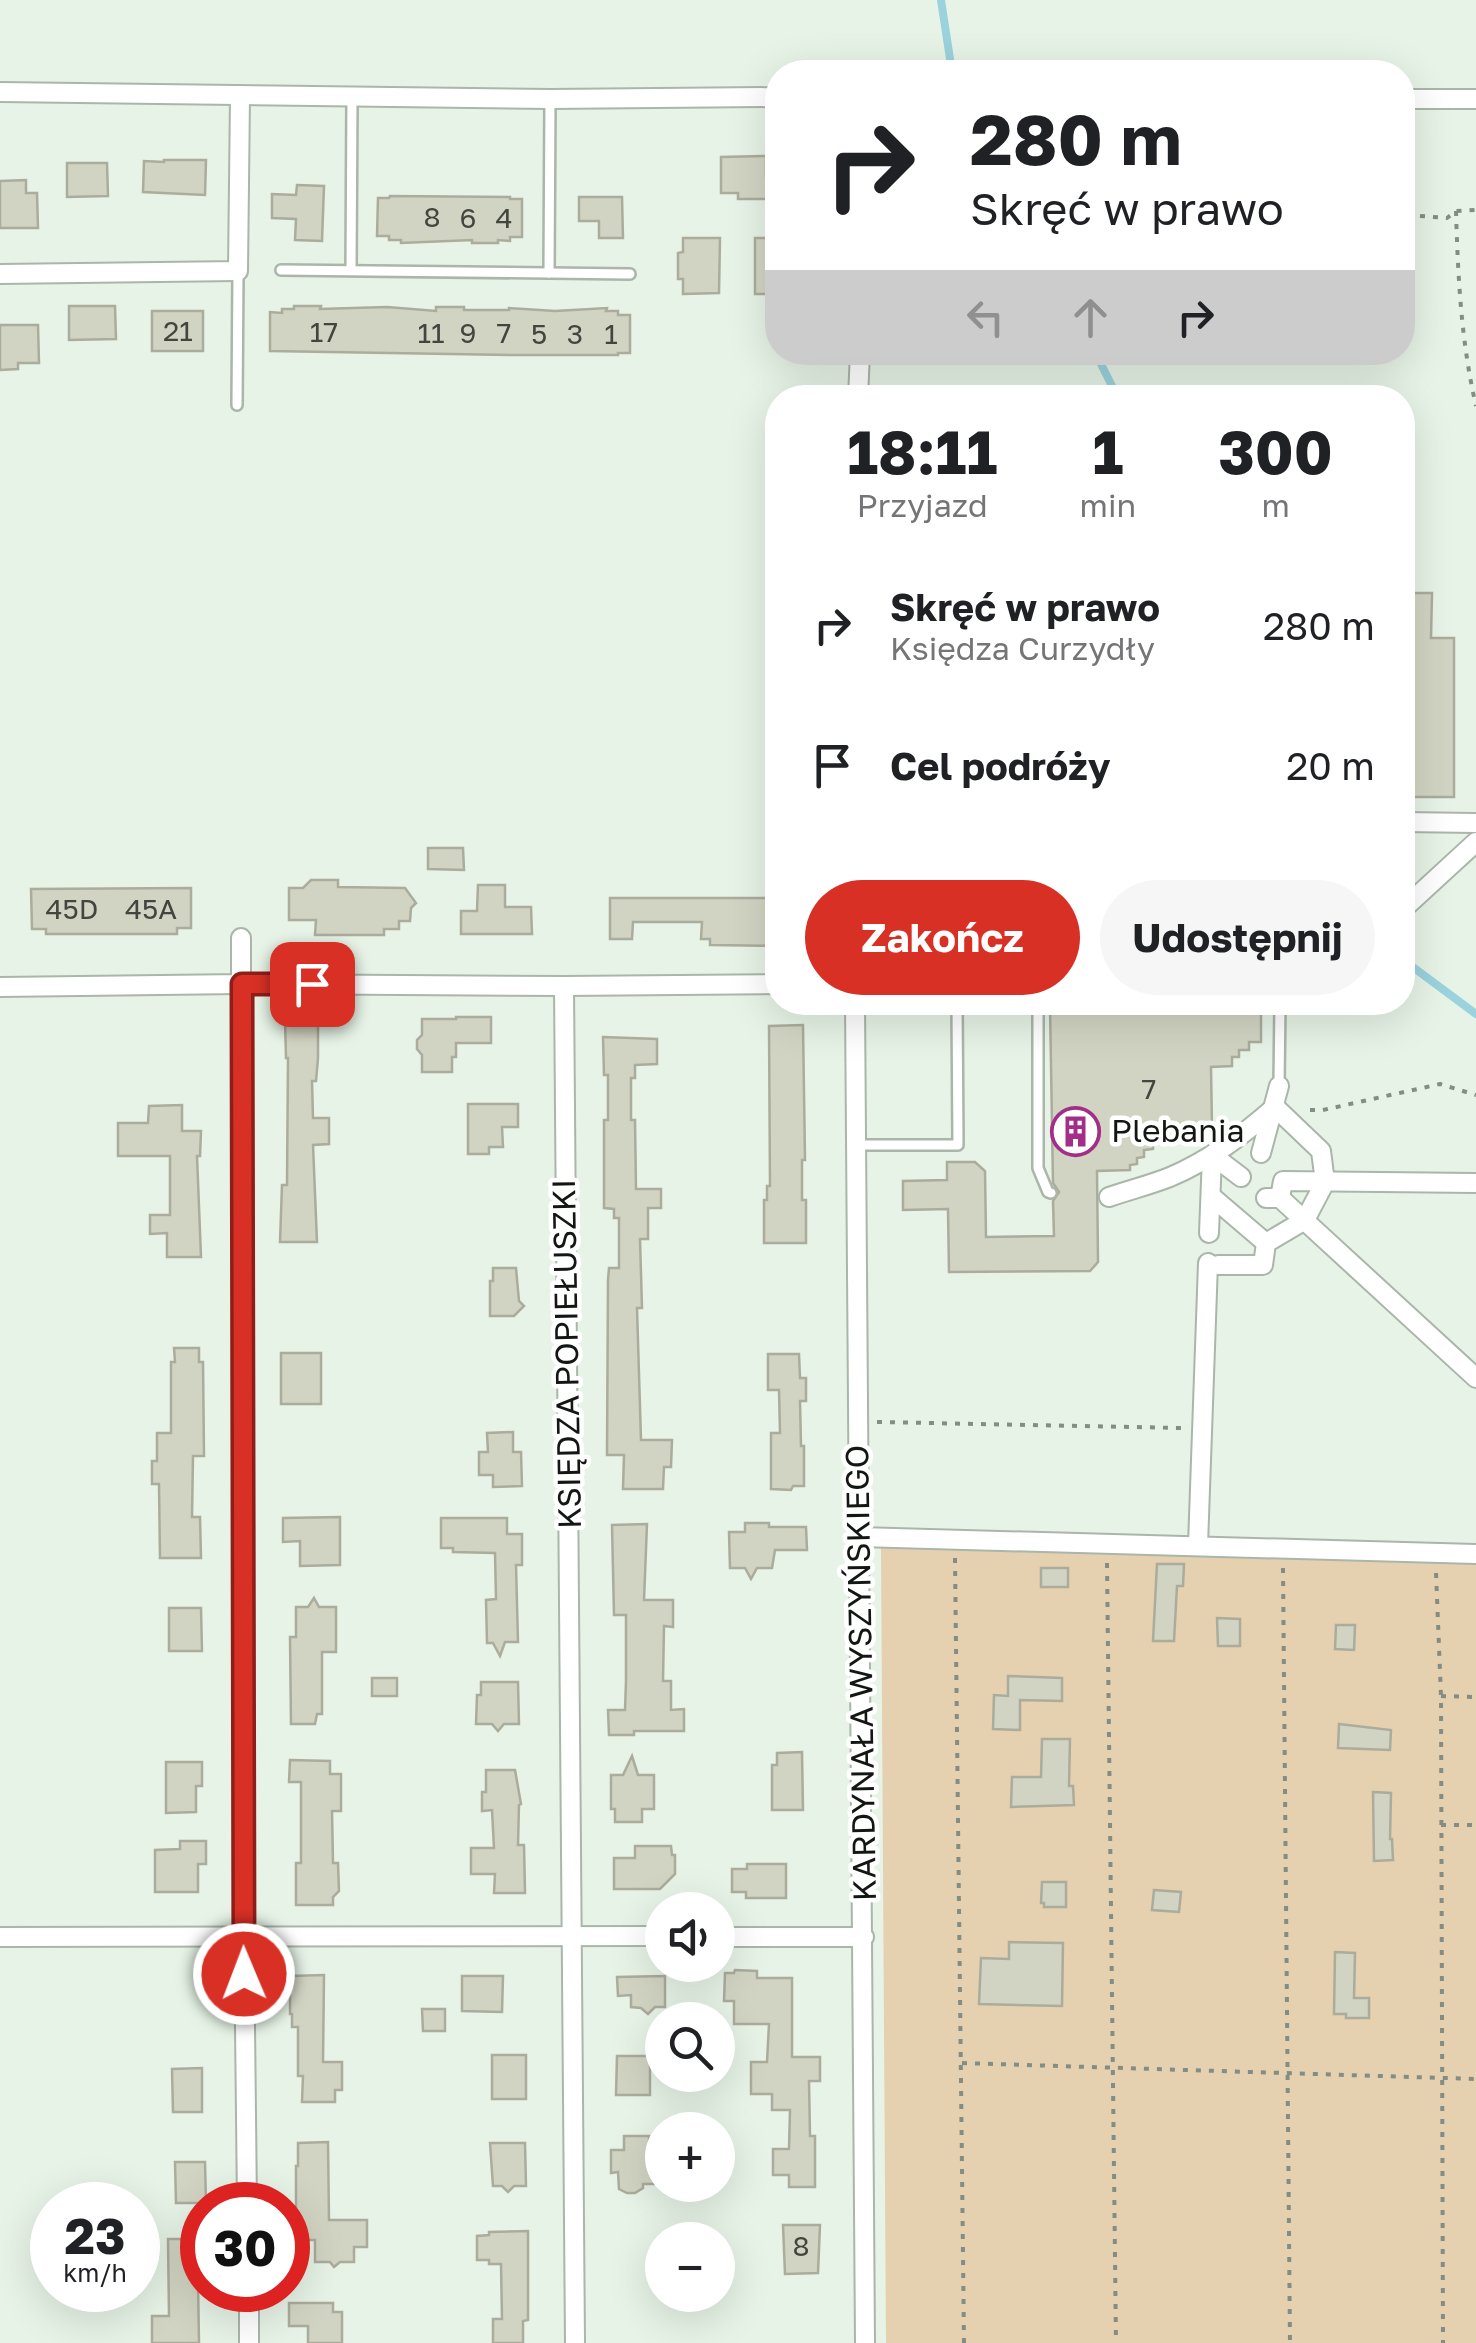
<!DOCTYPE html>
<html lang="pl">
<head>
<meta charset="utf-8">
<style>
  body { margin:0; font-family:"Golos Text",sans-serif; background:#f6f6f6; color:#202124; height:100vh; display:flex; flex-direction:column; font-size:38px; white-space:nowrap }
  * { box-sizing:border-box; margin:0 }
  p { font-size:32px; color:#757577 }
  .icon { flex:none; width:55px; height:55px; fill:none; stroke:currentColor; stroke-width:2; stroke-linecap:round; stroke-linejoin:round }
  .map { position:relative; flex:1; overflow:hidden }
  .details { position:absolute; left:765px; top:385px; width:650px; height:630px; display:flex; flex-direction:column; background:#fff; border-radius:40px; box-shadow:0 10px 40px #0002 }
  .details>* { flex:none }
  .hud { position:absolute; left:765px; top:60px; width:650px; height:305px; border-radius:40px; box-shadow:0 10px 40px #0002; background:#fff; color:#202124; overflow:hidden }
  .fabs { position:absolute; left:645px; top:1892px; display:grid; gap:20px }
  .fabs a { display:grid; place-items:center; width:90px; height:90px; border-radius:50%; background:#fff; box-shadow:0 10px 40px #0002; font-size:50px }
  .speed { position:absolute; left:30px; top:2182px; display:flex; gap:20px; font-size:50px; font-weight:700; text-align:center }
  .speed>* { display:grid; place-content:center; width:130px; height:130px; border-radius:50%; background:#fff; box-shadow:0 10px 40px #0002; line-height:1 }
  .speed small { font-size:25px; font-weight:400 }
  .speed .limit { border:15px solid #d22; background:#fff; color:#111 }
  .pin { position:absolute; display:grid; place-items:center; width:85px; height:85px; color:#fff; margin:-42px; border-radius:20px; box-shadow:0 5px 15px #0006 }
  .me { position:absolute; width:110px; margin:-55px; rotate:359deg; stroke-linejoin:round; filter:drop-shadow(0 0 8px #0008) }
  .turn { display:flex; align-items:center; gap:35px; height:210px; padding:0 40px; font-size:45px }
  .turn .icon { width:130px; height:130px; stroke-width:2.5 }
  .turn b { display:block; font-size:70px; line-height:85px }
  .lanes { display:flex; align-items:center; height:95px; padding:0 40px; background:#0003; justify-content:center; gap:50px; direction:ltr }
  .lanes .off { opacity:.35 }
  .eta { display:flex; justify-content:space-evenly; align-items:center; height:170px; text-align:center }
  .eta b { font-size:60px; font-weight:700; line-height:70px }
  .primary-button { display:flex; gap:20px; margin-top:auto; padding:20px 40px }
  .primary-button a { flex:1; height:115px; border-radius:60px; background:#d93025; color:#fff; font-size:40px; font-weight:700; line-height:115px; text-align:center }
  .primary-button a+a { background:#f6f6f6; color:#202124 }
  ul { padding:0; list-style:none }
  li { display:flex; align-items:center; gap:30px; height:140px; padding:0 40px }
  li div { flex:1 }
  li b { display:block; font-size:38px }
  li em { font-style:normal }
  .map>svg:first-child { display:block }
  .green { fill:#e5d0b0 }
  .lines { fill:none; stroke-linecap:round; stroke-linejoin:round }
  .stream { stroke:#9ad2dd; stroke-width:8 }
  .building { fill:#d2d4c3; stroke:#abac9c; stroke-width:2.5 }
  .lane-casing { stroke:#a9b6a9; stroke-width:14 }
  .street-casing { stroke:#a9b6a9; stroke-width:22 }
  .path { stroke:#848d84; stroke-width:4; stroke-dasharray:5 8; stroke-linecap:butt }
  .lane { stroke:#fff; stroke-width:9 }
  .street { stroke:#fff; stroke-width:18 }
  .route-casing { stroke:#8d1f18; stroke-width:25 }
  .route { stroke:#d93025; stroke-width:18 }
  .labels { text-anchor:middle; stroke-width:9; stroke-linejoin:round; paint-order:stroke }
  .number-label { font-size:28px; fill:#43463f }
  .poi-label { font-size:32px; fill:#131713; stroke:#fff; text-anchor:start }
  .street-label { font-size:32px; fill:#131713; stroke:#fff }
</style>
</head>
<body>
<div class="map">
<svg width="1476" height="2343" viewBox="0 0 1476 2343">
  <rect width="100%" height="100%" fill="#e6f3e6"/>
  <polygon class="green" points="881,1548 1476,1563 1476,2343 886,2343"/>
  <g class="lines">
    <g class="stream">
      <polyline points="941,0 952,72"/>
      <polyline points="1095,352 1118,398"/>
      <polyline points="1402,959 1476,1014"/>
    </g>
  </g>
  <g class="building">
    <polygon points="766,156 766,176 774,176 774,199 738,199 738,193 721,193 721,157"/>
    <polygon points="164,160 206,160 205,195 143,192 144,161 164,162"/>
    <polygon points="67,163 107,163 108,196 67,197"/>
    <polygon points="26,180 26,193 37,193 38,228 0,228 0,181"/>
    <polygon points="297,185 324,186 322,241 295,240 296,219 272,218 272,194 296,195"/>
    <polygon points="390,196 510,197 510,199 522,199 522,237 510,237 510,241 498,240 498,243 472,243 472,240 401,243 401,240 389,240 389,236 377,236 378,198 389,198"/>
    <polygon points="579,197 622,197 623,238 599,238 599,221 579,221"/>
    <polygon points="683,238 720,238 719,293 683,294 683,279 678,279 678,253 683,252"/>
    <rect x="755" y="238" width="23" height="56"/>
    <polygon points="69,306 115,306 116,339 69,340"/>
    <polygon points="294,306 321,306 320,309 387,307 436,311 436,307 464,307 464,310 509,310 509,308 555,311 607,308 606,311 618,311 618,315 630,315 630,353 618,353 618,355 513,355 270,351 270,312 282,313 282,309 294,309"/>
    <rect x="152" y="311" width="51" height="40"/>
    <polygon points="0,325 38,325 39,363 18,363 18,369 0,370"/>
    <polygon points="1402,593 1432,593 1431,638 1454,638 1454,797 1402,797"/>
    <polygon points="428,848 463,848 464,870 428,869"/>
    <polygon points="311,880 338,880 338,887 405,888 416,903 411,908 410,921 399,921 399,929 384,929 384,935 315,935 316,920 289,920 289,888 303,888"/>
    <polygon points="478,885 505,885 505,907 531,907 532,934 461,934 461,911 477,911"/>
    <polygon points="191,888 191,928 177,928 177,934 46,934 46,929 32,929 31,889"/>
    <polygon points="610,898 778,898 778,939 775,939 775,946 710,945 710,939 701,939 702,922 633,922 632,939 610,939"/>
    <polygon points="1081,1002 1255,1002 1256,1011 1261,1011 1261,1042 1249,1042 1249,1050 1239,1050 1239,1057 1232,1057 1232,1066 1211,1067 1212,1128 1153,1128 1153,1149 1144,1150 1144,1157 1137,1158 1137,1164 1130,1165 1130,1170 1097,1171 1098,1262 1090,1271 949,1272 948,1209 903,1210 903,1181 947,1180 947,1162 975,1162 985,1171 986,1237 1054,1236 1053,1201 1059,1192 1053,1183 1050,1006 1080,1005"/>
    <polygon points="456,1017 491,1017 491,1043 456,1043 456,1057 452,1057 452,1072 422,1072 422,1055 417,1049 417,1040 422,1035 422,1019 456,1019"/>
    <polygon points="285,1019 318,1019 318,1058 316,1081 312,1081 313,1118 329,1118 329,1144 313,1145 317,1242 280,1242 282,1185 287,1185 288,1058 286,1058"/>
    <polygon points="803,1025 805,1160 802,1160 802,1200 806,1200 806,1243 764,1243 764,1200 767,1200 767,1186 770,1186 769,1026"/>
    <polygon points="603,1037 657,1039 657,1064 635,1065 635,1078 631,1078 631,1120 635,1120 636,1189 661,1189 661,1208 648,1208 648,1239 640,1239 642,1308 637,1308 641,1440 672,1440 671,1467 664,1467 663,1489 623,1489 624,1455 607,1455 608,1280 609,1268 619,1268 619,1218 614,1218 614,1209 604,1208 604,1120 608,1120 608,1075 604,1075"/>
    <polygon points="468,1104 518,1104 518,1127 502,1127 503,1147 489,1147 489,1154 468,1154"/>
    <polygon points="182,1105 182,1131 201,1131 200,1156 197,1156 201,1257 167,1257 167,1233 150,1234 150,1215 170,1215 170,1156 118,1156 118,1123 148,1123 149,1106"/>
    <polygon points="493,1268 516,1268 519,1301 524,1306 514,1316 490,1316 490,1281 493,1281"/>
    <polygon points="174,1348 199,1348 199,1362 203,1362 204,1456 193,1456 192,1517 200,1517 201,1558 160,1558 159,1484 152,1484 152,1461 157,1461 157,1433 171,1433 171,1362 175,1362"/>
    <rect x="281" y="1353" width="40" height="51"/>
    <polygon points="768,1354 799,1354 800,1378 806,1378 806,1401 800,1401 801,1446 804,1446 804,1486 793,1486 791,1490 771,1489 771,1433 780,1433 779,1390 768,1390"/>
    <polygon points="513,1432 513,1452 521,1452 522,1486 493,1487 493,1475 479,1475 479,1452 488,1452 487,1433"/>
    <polygon points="340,1517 340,1565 300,1566 300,1541 283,1542 283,1518"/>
    <polygon points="441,1518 507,1518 507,1534 522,1534 522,1565 516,1565 518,1642 505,1642 500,1656 493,1643 487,1643 486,1600 496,1599 495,1553 453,1552 453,1548 441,1548"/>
    <polygon points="745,1523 769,1523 769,1527 806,1527 807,1550 775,1550 772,1568 757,1568 751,1579 745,1568 730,1568 729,1532 745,1532"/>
    <polygon points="647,1524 644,1600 673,1600 673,1627 664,1626 663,1681 671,1681 671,1710 684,1709 684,1731 634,1731 634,1735 609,1735 608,1710 625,1710 626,1681 626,1615 614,1615 612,1525"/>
    <polygon points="1157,1564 1184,1564 1183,1586 1177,1586 1174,1641 1153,1641"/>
    <rect x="1041" y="1568" width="27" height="19"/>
    <polygon points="314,1598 319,1607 336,1607 336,1652 322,1652 322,1714 317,1714 315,1724 291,1724 290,1637 296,1637 296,1607 308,1607"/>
    <polygon points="169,1608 201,1608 202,1651 169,1651"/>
    <polygon points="1217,1618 1240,1619 1240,1646 1218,1646"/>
    <polygon points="1336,1625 1355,1625 1354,1650 1335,1649"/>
    <polygon points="1008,1676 1062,1678 1062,1701 1020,1700 1020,1730 993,1729 994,1695 1008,1696"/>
    <rect x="372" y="1678" width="25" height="18"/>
    <polygon points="481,1682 518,1682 519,1724 504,1724 498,1731 492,1724 476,1724 477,1695 481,1695"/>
    <polygon points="1339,1724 1391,1730 1390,1750 1338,1748"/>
    <polygon points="1042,1739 1070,1739 1069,1786 1073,1786 1074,1805 1011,1807 1012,1777 1041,1777"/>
    <polygon points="802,1752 803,1810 772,1810 772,1765 777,1765 777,1753"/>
    <polygon points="632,1756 638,1775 654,1775 654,1809 642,1809 642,1822 615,1822 615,1809 611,1809 611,1775 623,1775"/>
    <polygon points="290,1760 330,1761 330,1774 341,1774 341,1811 332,1811 333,1863 338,1863 339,1891 333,1897 333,1905 296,1905 296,1863 301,1863 301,1782 289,1782"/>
    <polygon points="166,1762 202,1762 202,1786 196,1786 196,1812 166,1813"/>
    <polygon points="486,1770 515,1770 521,1804 519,1805 518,1845 524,1845 525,1893 494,1893 495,1874 471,1874 471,1848 494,1848 492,1810 482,1811 482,1792 486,1792"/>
    <polygon points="1373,1792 1391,1793 1390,1839 1392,1839 1393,1860 1374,1861"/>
    <polygon points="180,1841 206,1841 206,1864 198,1864 198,1892 155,1892 155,1850 180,1849"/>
    <polygon points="635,1846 671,1846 672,1855 675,1855 675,1874 660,1889 614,1889 614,1858 635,1858"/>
    <polygon points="747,1864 786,1864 786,1898 746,1898 746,1892 732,1892 732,1869 747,1869"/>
    <polygon points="1042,1882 1066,1882 1066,1907 1044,1907 1044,1903 1041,1903"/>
    <polygon points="1154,1890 1181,1892 1179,1912 1152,1910"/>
    <polygon points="1009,1942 1063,1943 1062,2006 979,2004 981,1958 1009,1959"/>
    <polygon points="1335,1952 1355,1953 1354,1998 1369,1998 1369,2018 1346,2018 1346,2014 1334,2014"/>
    <polygon points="735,1970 757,1971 757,1978 792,1978 792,2057 820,2057 820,2081 809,2081 810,2136 815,2136 815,2187 789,2187 789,2175 773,2175 773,2149 789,2149 790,2110 772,2110 772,2094 751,2094 751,2062 767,2062 769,2024 734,2024 734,2001 724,2001 725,1973 734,1973"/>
    <polygon points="324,1975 323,2062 342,2062 342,2090 335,2090 335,2102 302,2102 303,2076 298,2076 298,2027 292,2027 292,2014 290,2014 290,1976"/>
    <polygon points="462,1976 503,1976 502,2012 462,2011"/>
    <polygon points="665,1976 665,2007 655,2007 648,2014 641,2008 631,2007 631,1995 618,1996 617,1977"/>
    <polygon points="422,2009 445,2009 445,2031 423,2031"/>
    <rect x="492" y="2055" width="34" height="44"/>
    <polygon points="617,2056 650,2056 650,2095 616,2095"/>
    <polygon points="202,2068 202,2112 173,2112 172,2069"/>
    <polygon points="624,2136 649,2136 649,2150 657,2150 658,2184 643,2184 643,2188 635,2193 627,2193 619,2189 618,2172 611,2173 611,2150 624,2150"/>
    <polygon points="328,2142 329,2220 367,2220 367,2247 354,2247 354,2262 340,2262 334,2267 330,2262 315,2262 315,2240 289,2240 289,2217 296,2217 296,2166 298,2166 298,2143"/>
    <polygon points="490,2143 525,2143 526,2186 514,2186 508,2192 502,2186 493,2186"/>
    <polygon points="175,2162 205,2162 206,2203 176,2203"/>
    <polygon points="783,2225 820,2225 818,2273 785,2274"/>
    <polygon points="528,2231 528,2320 523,2321 523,2343 493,2343 493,2319 502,2319 501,2264 489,2264 489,2260 477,2260 477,2236 489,2235 489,2232"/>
    <polygon points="168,2239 202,2239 202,2280 198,2281 199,2343 152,2343 152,2316 169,2316"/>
    <polygon points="289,2303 333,2303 333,2312 342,2312 342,2343 308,2343 308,2326 289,2326"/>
  </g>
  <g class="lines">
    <defs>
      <g id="lane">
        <polyline points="281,270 630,274"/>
        <polyline points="351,270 352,98"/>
        <polyline points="549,273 550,99"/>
        <polyline points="237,405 238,272"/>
        <polyline points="1038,1002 1038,1168 1048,1192 1051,1193"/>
        <polyline points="1279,1086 1280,1002"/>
        <polyline points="857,1145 958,1145 957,1002"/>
      </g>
      <g id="street">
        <polyline points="0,92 550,99 778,97"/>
        <polyline points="1402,99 1476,99"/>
        <polyline points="0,274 238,271 240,96"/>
        <polyline points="858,398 860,352"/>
        <polyline points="1402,822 1476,823"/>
        <polyline points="1402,910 1476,842"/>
        <polyline points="0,987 241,984 241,938"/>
        <polyline points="855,1002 865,2343"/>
        <polyline points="1261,1153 1279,1086"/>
        <polyline points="1212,1155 1241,1177"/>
        <polyline points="1211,1196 1266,1243"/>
        <path d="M1109,1197C1129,1190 1150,1185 1170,1177C1210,1160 1243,1135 1275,1107L1321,1151L1325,1182L1305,1220L1266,1243L1263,1265H1218"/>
        <polyline points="1266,1198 1280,1198 1283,1181 1476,1183"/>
        <polyline points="1280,1198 1476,1378"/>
        <polyline points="1209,1233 1212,1155"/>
        <polyline points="859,1537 1476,1554"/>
        <polyline points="1198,1545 1208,1263"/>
        <polyline points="0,1937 662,1936"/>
        <polyline points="718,1937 864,1937"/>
        <polyline points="247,2205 244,1936 241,984 564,986"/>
        <polyline points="249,2290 249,2343"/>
        <polyline points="575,2343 564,986 778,984"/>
      </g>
    </defs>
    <use href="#lane" class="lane-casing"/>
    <use href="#street" class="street-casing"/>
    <g class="path">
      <path d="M1456,211C1458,277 1461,341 1476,406"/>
      <polyline points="1420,216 1447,218 1456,211 1476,210"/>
      <polyline points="1310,1110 1323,1110 1440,1084 1476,1095"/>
      <polyline points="877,1422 1182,1428"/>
      <polyline points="955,1558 964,2343"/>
      <polyline points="1107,1563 1116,2343"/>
      <polyline points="1283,1568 1290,2343"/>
      <polyline points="1436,1573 1441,1696 1443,2343"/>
      <polyline points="1441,1696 1476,1697"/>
      <polyline points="1441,1825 1476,1825"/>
      <polyline points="962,2063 1476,2079"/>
    </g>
    <use href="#lane" class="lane"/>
    <use href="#street" class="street"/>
  </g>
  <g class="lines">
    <defs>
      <polyline id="route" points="244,1974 242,984 312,984"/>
    </defs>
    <use href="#route" class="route-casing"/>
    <use href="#route" class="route"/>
  </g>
  <defs>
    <symbol id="building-ring" viewBox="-11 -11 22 22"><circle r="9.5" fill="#fff" stroke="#a32e87" stroke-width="1.5"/><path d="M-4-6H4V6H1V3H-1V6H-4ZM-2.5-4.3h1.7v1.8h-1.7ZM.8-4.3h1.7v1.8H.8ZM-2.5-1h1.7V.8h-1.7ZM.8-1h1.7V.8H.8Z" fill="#a32e87"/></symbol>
  </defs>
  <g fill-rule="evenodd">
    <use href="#building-ring" x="1048" y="1104" width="55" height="55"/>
  </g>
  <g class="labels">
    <g class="number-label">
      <text x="432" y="227">8</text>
      <text x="468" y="228">6</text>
      <text x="504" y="228">4</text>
      <text x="178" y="341">21</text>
      <text x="324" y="342">17</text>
      <text x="431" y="343">11</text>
      <text x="468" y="343">9</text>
      <text x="504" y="343">7</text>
      <text x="539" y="344">5</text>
      <text x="575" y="344">3</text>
      <text x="611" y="344">1</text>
      <text x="72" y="919">45D</text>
      <text x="151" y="919">45A</text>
      <text x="1149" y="1099">7</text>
      <text x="801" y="2256">8</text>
    </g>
    <g class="poi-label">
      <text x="1111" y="1142">Plebania</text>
    </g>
    <g class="street-label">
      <text transform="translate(567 1354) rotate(-91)" y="11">KSIĘDZA POPIEŁUSZKI</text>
      <text transform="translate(861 1673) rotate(-91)" y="11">KARDYNAŁA WYSZYŃSKIEGO</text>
    </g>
  </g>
</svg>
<div class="fabs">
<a><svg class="icon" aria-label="sound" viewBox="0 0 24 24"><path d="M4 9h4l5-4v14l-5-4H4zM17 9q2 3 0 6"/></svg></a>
<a><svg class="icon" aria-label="search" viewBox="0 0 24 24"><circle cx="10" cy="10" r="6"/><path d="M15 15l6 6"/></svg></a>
<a>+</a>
<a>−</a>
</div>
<div class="speed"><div>23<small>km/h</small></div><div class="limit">30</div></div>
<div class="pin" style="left:312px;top:984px;background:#d93025"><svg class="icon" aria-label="arrive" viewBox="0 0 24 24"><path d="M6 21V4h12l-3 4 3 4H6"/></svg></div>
<svg class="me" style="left:244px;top:1974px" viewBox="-20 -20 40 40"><circle r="17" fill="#d93025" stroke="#fff" stroke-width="3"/><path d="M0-11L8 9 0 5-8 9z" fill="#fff"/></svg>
<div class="hud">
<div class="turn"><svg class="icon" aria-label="right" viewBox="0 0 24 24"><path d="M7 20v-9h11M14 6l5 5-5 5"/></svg><div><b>280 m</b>Skręć w prawo</div></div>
<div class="lanes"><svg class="icon off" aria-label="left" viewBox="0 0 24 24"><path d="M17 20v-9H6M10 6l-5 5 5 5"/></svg><svg class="icon off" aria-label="ahead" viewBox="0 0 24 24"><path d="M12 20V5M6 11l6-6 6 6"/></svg><svg class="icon" aria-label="right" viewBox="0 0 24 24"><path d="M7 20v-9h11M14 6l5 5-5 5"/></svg></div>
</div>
<section class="details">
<div class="eta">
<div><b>18:11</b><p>Przyjazd</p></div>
<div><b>1</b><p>min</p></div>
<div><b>300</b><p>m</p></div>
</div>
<ul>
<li><svg class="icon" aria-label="right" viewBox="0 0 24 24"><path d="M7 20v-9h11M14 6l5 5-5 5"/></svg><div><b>Skręć w prawo</b><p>Księdza Curzydły</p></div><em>280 m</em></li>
<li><svg class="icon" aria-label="arrive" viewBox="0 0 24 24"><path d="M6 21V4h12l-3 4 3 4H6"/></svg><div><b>Cel podróży</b></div><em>20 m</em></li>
</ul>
<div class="primary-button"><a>Zakończ</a><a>Udostępnij</a></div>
</section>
</div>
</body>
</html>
